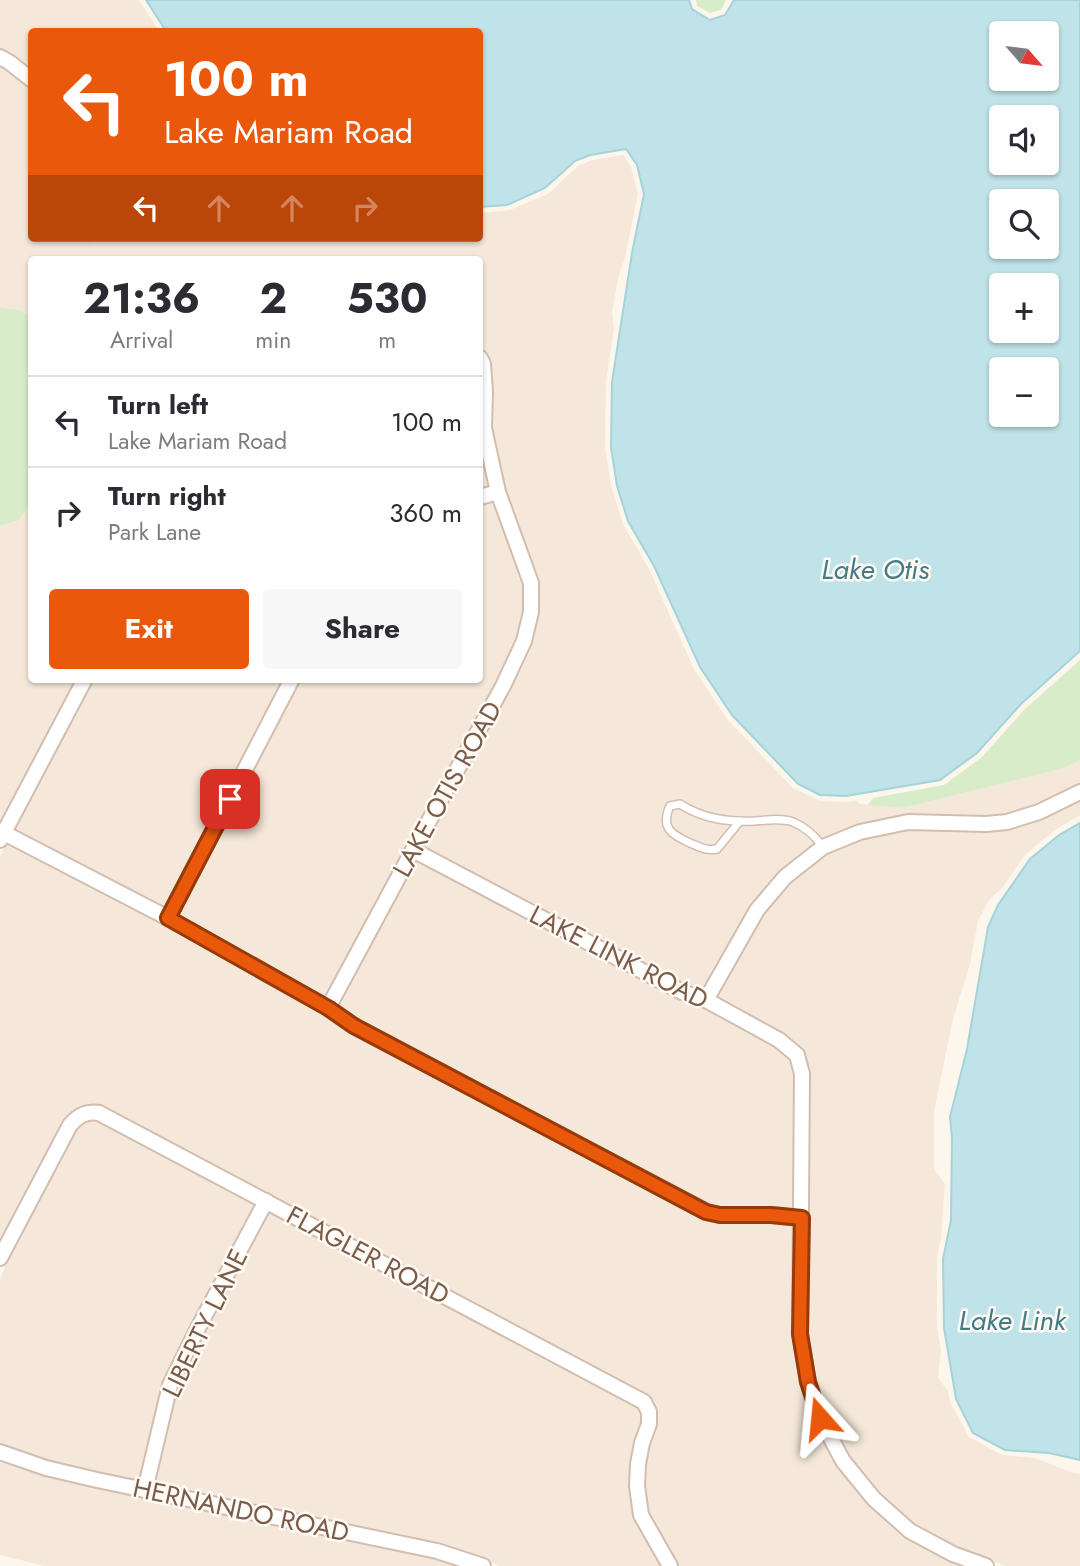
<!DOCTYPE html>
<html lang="en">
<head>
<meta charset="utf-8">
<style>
  body { margin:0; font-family:Jost,sans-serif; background:#f7f7f7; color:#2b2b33; height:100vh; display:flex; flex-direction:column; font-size:26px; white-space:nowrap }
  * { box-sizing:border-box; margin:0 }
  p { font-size:23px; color:#7c7c81 }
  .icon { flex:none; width:38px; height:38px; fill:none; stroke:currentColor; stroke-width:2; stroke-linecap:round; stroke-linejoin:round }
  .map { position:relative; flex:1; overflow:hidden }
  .drawer { position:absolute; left:28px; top:256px; width:455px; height:427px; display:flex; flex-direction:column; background:#fff; border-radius:7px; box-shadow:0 2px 5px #0004 }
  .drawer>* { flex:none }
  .guide { position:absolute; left:28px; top:28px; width:455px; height:214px; border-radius:7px; box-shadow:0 2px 5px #0004; background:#ea580c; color:#fff; overflow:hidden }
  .needle { width:46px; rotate:118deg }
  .tools { position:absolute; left:989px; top:21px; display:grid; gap:14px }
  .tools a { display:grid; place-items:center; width:70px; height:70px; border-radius:7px; background:#fff; box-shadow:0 2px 5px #0004; font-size:35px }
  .pin { position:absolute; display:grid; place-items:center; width:60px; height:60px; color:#fff; margin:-30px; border-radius:14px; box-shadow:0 4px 10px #0006 }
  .me { position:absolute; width:77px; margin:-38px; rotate:342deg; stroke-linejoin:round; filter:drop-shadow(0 0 5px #0008) }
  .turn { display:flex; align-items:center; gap:24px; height:147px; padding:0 21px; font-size:32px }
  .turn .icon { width:91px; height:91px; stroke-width:2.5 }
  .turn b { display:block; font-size:49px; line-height:60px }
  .lanes { display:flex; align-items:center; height:66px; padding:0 21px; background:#0003; justify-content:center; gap:35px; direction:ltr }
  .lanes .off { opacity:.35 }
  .eta { display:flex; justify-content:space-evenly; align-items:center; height:119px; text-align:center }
  .eta b { font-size:42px; font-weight:700; line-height:49px }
  .button { display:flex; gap:14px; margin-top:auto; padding:14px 21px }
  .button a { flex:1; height:80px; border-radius:7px; background:#ea580c; color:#fff; font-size:28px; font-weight:700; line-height:80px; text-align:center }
  .button a+a { background:#f7f7f7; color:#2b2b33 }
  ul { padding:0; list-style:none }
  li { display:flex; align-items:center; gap:21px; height:91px; padding:0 21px; border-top:2px solid #e1e1e2 }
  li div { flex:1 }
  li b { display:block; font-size:26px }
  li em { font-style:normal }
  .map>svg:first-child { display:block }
  .residential { fill:#f5e8da }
  .green { fill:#d8ecc9 }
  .water { fill:#bfe3e8; stroke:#a5d3da; stroke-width:2; fill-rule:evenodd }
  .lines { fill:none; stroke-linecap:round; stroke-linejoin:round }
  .lane-casing { stroke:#d1beb0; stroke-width:10 }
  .street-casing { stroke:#d1beb0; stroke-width:18 }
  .lane { stroke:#fff; stroke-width:7 }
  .street { stroke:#fff; stroke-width:14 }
  .route-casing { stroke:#983908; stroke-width:18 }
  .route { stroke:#ea580c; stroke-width:12 }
  .labels { text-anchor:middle; stroke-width:5; stroke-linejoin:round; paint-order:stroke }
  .street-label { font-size:26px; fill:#7a5c4d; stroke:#fffaf3 }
  .water-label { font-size:28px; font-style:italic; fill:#437c86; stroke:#fffaf3 }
</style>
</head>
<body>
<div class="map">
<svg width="1080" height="1566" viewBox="0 0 1080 1566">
  <rect width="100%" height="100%" fill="#fdf6ec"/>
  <g class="residential">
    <polygon points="0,0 139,0 159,31 32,32 31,71 12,56 0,49"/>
    <polygon points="0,65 31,90 32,238 83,238 83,241 97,243 98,238 480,238 480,213 510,210 548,194 578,166 592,160 623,155 631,167 638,194 625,258 619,275 612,311 614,328 606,381 605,447 611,486 623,524 649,569 694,669 727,719 793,788 820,801 847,802 857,801 860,804 903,808 1064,768 1080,760 1080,784 1035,805 1005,816 905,815 858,826 820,840 780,872 751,906 702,992 684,986 423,847 510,689 531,644 538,614 538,582 506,490 491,429 492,393 490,364 480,343 480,259 32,259 31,319 20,310 0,307"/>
    <polygon points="480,443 490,487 480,490"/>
    <polygon points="494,500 524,584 524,611 517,638 497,682 409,840 324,998 178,916 300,679 480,679 480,504"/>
    <polygon points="31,504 32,679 76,679 0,824 0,526 19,520"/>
    <polygon points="93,679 283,679 164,909 13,831"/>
    <polygon points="1080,800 1080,815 1055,830 1025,855 1002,888 989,900 978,921 970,964 953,1019 934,1111 934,1169 945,1184 941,1238 937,1257 937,1328 941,1350 938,1378 948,1391 950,1402 969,1437 1002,1455 1035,1458 1073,1473 1080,1474 1080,1566 1006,1566 956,1548 914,1525 879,1495 849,1458 827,1416 815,1381 807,1334 809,1073 804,1054 716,998 763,915 791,883 828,853 863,839 909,829 986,830 1010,829 1043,818"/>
    <polygon points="7,843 165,924 324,1014 351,1032 703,1218 721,1222 771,1222 794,1224 792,1333 801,1384 813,1420 837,1464 869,1504 907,1537 966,1566 678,1566 648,1513 645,1497 645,1465 649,1446 656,1427 657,1413 647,1396 103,1107 86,1105 73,1111 64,1121 0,1241 0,856"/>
    <polygon points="416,859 678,998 703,1007 775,1045 790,1059 795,1074 794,1210 770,1208 721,1209 709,1206 357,1021 337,1007"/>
    <polygon points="92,1119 98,1120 256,1204 190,1326 163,1383 139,1481 47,1461 0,1444 0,1280 10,1253 77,1129 82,1123"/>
    <polygon points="269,1211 638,1406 642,1413 642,1422 634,1441 630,1463 631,1498 635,1518 662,1566 500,1566 472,1554 438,1544 154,1484 177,1388 204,1334"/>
    <polygon points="0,1459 44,1475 436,1558 465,1566 45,1566 0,1555"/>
  </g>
  <g class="green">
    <polygon points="696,0 726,0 721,10 710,13 697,6"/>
    <polygon points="0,307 20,310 32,319 31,504 19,520 0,526"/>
    <polygon points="1080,660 1080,760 1064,768 903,808 868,805 873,798 944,785 982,757 1025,709"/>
  </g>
  <g class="water">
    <path d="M146,0H689L692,9L710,20L725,15L734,0H1080V651L1021,704L977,753L940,780L846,796L820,795L798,784L732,715L700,667L654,566L628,521L617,486L611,447L612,382L632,253L644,194L637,165L626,149L590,155L575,161L545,188L507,205L480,207V32L166,31ZM1001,33H1046V79H1001ZM1001,117H1046V163H1001ZM1001,201H1046V247H1001ZM1001,285H1046V331H1001ZM1001,369H1046V415H1001Z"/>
    <polygon points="1080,823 1080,1460 1049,1453 1005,1450 973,1433 956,1399 944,1328 943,1259 951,1220 952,1138 950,1117 967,1049 988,927 998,905 1030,859 1059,835"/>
  </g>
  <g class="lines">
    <defs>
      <path id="lane" d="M740,821L717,849C706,851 700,847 690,843C672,835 660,828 670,806L680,804C703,819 728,822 755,821C767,820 782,818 793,822C805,827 816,837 823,847"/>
      <g id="street">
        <polyline points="0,57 9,62 32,80"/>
        <polyline points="480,497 498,492"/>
        <polyline points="4,833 168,918 328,1008 354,1026 707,1212 720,1215 771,1215 802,1218"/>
        <polyline points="0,840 85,679"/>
        <polyline points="413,850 682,992 706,1000 779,1040 797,1055 802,1074 800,1334 808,1382 820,1418 843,1461 874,1499 910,1531 953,1554 986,1566"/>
        <polyline points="168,918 292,679"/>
        <polyline points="706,1000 757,910 785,877 823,847 860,832 908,822 986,824 1007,822 1039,812 1080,792"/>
        <polyline points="328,1008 413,850 503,686 524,641 531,612 531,583 498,492 484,428 485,392 483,364 480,358"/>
        <path d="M0,1258L70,1125C79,1115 87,1111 99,1113L644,1402L649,1412V1424L642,1443L638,1464L637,1486L641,1515L670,1566"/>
        <polyline points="0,1452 46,1468 97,1480 437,1551 483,1566"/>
        <polyline points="145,1490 170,1385 197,1330 266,1201"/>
      </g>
    </defs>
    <use href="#lane" class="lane-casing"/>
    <use href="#street" class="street-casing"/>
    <use href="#lane" class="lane"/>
    <use href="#street" class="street"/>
  </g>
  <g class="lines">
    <defs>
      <polyline id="route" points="230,799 168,918 328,1008 354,1026 706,1212 720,1215 771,1215 802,1218 800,1334 808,1382 820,1418"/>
    </defs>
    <use href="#route" class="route-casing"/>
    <use href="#route" class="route"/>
  </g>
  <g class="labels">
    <g class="street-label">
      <text transform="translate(447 789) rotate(-61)" y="9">LAKE OTIS ROAD</text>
      <text transform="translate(619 957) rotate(27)" y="9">LAKE LINK ROAD</text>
      <text transform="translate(368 1255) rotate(28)" y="9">FLAGLER ROAD</text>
      <text transform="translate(205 1323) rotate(-64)" y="9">LIBERTY LANE</text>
      <text transform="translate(241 1510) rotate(12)" y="9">HERNANDO ROAD</text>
    </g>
    <g class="water-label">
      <text x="875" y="579">Lake Otis</text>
      <text x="1012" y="1330">Lake Link</text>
    </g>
  </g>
</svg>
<div class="tools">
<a><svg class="needle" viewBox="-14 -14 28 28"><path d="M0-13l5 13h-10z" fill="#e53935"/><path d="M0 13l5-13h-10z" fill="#7c7c81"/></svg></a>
<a><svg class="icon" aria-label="sound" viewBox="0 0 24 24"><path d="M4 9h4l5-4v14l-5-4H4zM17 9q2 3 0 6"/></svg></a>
<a><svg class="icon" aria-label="search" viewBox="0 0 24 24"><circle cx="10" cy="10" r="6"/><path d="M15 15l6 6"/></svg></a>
<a>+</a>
<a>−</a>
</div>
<div class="pin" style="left:230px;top:799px;background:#d93025"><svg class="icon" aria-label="arrive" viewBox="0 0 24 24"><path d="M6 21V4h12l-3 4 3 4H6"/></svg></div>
<svg class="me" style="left:820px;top:1418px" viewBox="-20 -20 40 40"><path d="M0-17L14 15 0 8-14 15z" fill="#ea580c" stroke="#fff" stroke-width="4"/></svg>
<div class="guide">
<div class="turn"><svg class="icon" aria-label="left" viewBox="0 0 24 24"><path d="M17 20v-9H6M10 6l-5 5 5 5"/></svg><div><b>100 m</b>Lake Mariam Road</div></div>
<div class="lanes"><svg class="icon" aria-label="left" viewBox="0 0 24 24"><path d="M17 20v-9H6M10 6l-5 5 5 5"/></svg><svg class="icon off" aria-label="ahead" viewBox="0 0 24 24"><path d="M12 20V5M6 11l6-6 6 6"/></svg><svg class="icon off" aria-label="ahead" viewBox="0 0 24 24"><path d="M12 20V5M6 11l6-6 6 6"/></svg><svg class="icon off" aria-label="right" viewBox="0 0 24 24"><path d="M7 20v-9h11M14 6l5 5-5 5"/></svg></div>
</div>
<section class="drawer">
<div class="eta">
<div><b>21:36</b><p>Arrival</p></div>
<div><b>2</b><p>min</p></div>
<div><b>530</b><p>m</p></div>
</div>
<ul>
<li><svg class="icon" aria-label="left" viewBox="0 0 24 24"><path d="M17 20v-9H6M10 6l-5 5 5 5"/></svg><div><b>Turn left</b><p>Lake Mariam Road</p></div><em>100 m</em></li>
<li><svg class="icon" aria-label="right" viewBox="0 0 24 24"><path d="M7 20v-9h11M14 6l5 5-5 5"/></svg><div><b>Turn right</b><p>Park Lane</p></div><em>360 m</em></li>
</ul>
<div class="button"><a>Exit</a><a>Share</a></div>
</section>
</div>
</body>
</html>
